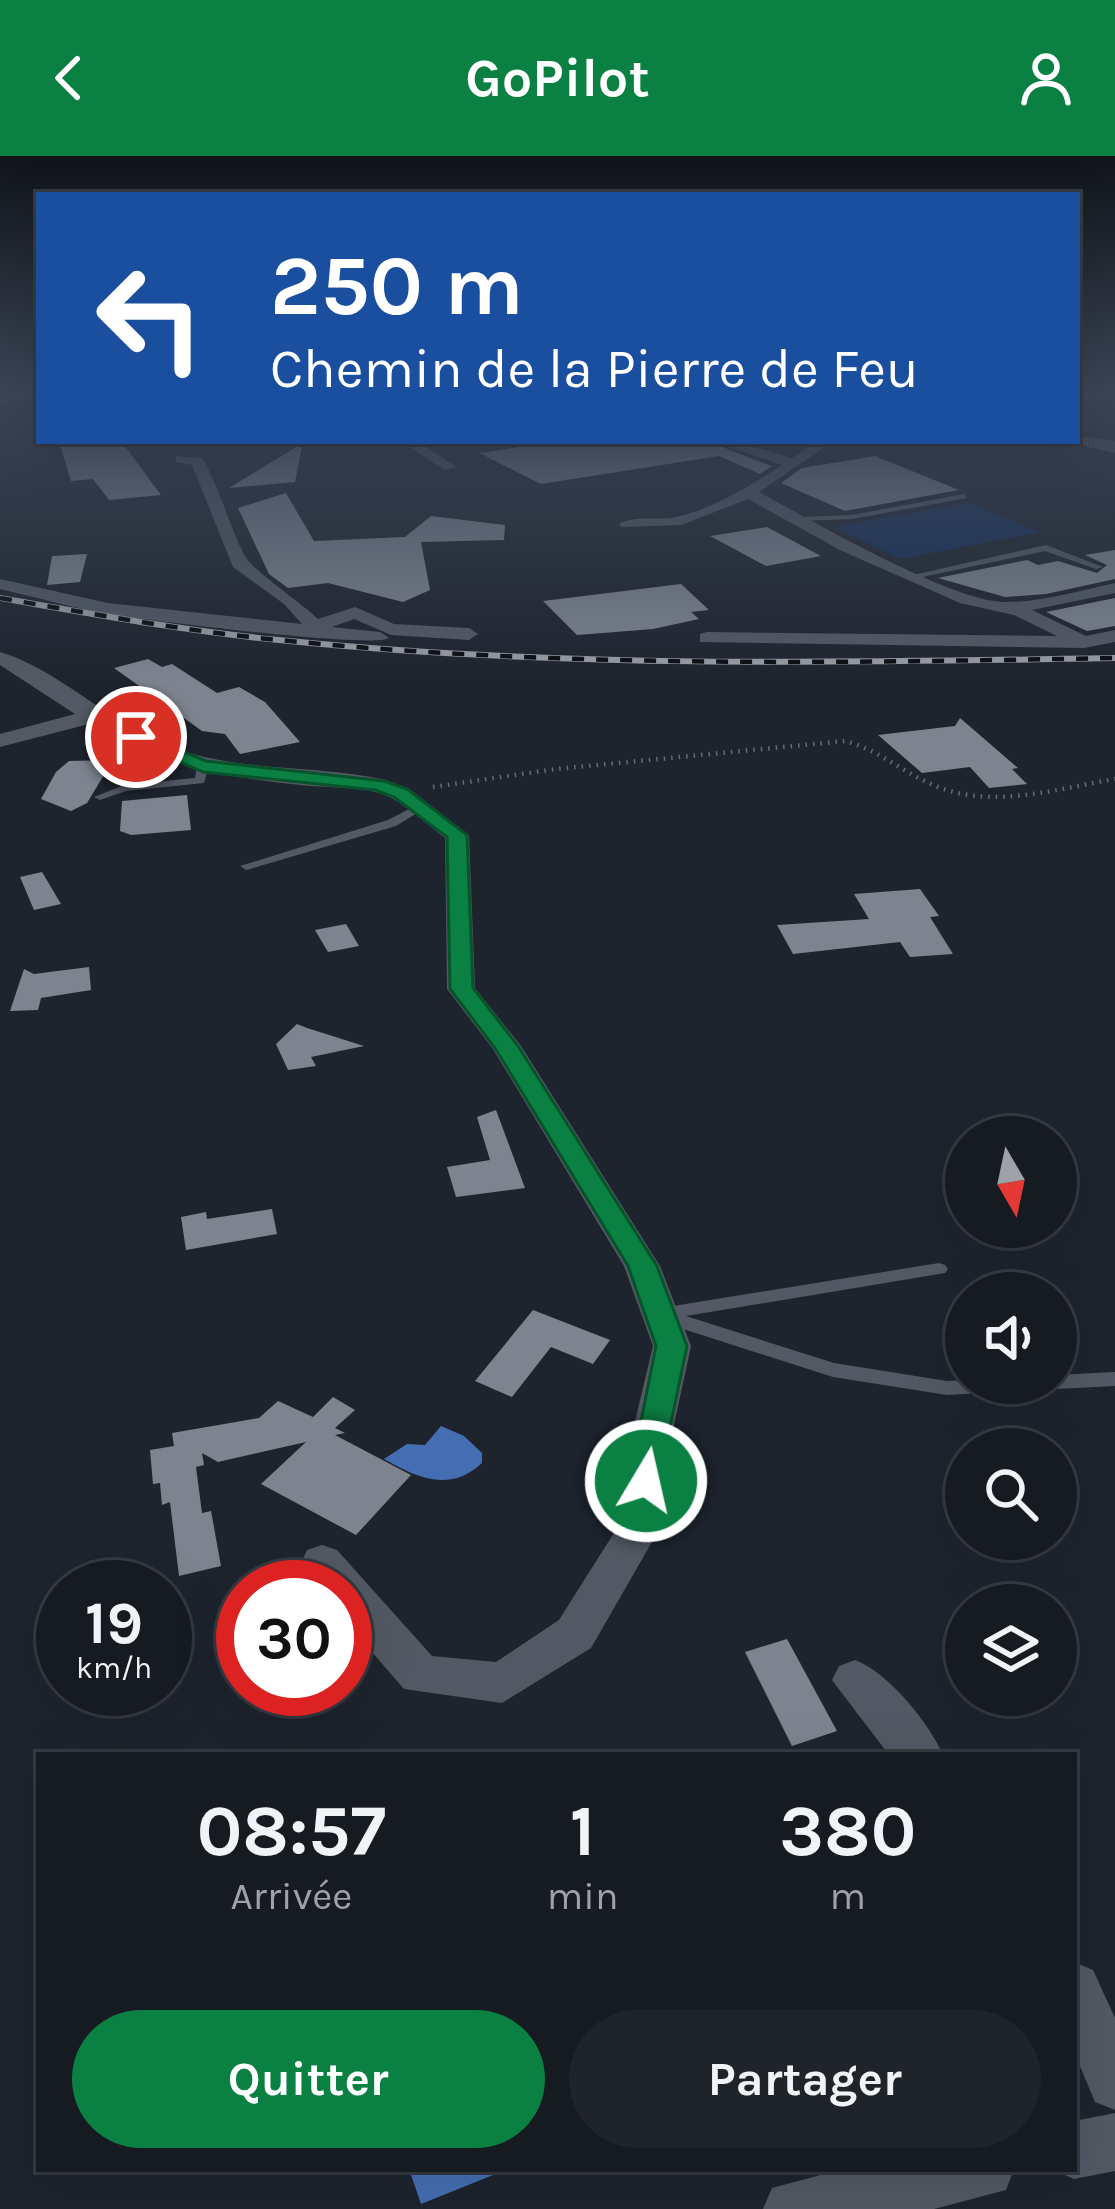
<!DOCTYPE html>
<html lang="fr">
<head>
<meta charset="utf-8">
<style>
  body { margin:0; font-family:Karla,sans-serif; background:#1f242a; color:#f1f3f6; height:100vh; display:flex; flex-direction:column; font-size:45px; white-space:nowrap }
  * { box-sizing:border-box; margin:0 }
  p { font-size:39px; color:#9ea1a5 }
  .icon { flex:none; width:66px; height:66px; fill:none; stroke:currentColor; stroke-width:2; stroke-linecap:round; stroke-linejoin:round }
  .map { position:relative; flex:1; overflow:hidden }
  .sheet { position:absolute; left:36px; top:1596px; width:1041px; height:420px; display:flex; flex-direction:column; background:#161b22; border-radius:0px; box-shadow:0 12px 48px #0002,0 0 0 3px #353940 }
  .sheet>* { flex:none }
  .guide { position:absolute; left:36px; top:36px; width:1044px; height:252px; border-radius:0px; box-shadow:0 12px 48px #0002,0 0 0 3px #353940; background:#1a4fa0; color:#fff; overflow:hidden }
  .needle { width:78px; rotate:171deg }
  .fabs { position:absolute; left:945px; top:960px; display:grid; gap:24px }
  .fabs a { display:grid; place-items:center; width:132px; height:132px; border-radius:50%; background:#161b22; box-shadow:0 12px 48px #0002,0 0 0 3px #353940; font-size:60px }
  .speed { position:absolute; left:36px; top:1404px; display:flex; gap:24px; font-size:60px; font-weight:700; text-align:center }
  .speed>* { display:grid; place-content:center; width:156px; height:156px; border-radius:50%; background:#161b22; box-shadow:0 12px 48px #0002,0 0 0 3px #353940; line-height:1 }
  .speed small { font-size:30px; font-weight:400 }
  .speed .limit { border:18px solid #d22; background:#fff; color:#111 }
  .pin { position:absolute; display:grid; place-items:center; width:102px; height:102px; color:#fff; margin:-51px; border:6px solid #fff; border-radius:50%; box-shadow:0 3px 12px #0007 }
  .me { position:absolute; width:132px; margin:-66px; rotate:9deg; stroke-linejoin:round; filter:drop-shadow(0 0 9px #0008) }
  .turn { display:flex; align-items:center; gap:42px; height:252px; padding:0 36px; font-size:54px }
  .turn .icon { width:156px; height:156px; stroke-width:2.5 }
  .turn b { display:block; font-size:84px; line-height:102px }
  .eta { display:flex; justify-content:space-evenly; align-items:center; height:204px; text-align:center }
  .eta b { font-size:72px; font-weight:700; line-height:84px }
  .primary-button { display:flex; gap:24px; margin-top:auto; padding:24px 36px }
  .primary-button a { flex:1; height:138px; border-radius:72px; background:#0b8043; color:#fff; font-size:48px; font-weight:700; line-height:138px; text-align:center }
  .primary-button a+a { background:#1f242a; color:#f1f3f6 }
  header { display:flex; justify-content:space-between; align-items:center; height:156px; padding:0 36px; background:#0b8043; color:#fff; font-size:54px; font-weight:700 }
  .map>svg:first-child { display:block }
  .green { fill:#162f59 }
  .water { fill:#456eb2 }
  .building { fill:#7d8490 }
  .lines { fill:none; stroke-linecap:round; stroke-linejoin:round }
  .path { stroke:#676c75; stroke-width:4.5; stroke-dasharray:1.5 6; stroke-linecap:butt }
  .lane { fill:#535964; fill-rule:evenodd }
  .street { fill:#535964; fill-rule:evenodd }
  .secondary { fill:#535964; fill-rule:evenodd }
  .rail-casing { stroke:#999da6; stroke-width:6 }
  .rail { stroke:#0b0d11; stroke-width:4.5; stroke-dasharray:12; stroke-linecap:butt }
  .route { fill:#0b8043; stroke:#07532c; stroke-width:3 }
</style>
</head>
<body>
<header><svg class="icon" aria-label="back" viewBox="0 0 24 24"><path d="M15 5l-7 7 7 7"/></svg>GoPilot<svg class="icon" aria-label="person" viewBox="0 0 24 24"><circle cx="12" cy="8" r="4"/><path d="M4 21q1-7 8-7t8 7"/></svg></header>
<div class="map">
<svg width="1115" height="2053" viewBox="0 0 1115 2053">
  <rect width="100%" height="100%" fill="#1e242e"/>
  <polygon class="green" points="968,347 1040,376 901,403 833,371"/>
  <g class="water">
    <path d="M441,1270L464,1280L482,1297V1307C450,1337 417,1322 384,1303L407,1288L425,1289Z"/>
    <polygon points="409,2013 508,2013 421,2048"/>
  </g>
  <g class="building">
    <polygon points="59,285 121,285 161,339 109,344 93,323 71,325"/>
    <polygon points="562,285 706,285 772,310 760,318 719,300 541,328 479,297"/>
    <polygon points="303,286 295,326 229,332 293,293"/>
    <polygon points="875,300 959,334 845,355 781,327 802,312"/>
    <polygon points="286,337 314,385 405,381 431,360 505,369 504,384 421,386 430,434 403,446 328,427 288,432 269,418 238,352"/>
    <polygon points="767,371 821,400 766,410 710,380"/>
    <polygon points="1115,394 1115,423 1046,438 1005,441 938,422 1027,404 1038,409 1058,405 1097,417 1107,409 1085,399"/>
    <polygon points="87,398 80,426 47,429 52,400"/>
    <polygon points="681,428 709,454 691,456 699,463 653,473 577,479 543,445"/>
    <polygon points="1115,442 1115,470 1087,475 1046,456"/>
    <polygon points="148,503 162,511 172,508 217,537 239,531 265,546 300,586 240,598 225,578 202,575 114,512"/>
    <polygon points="960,562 1018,612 1012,613 1027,628 989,632 970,611 922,617 878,579 955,570"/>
    <polygon points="113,604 87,647 71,655 41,643 56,616 69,605"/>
    <polygon points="187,639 191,674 131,679 120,675 122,645"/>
    <polygon points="42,716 61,748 34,754 20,721"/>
    <polygon points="920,733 939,760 930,761 953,798 910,801 900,786 793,798 777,769 869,763 854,738"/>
    <polygon points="346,768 359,790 328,796 315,774"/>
    <polygon points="89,811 91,834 41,842 38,854 10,855 24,813 34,818"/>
    <polygon points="297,868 307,872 364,890 311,901 316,910 288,914 276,888"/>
    <polygon points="496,954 525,1032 456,1041 447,1011 490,1004 477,961"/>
    <polygon points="272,1053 277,1078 186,1094 181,1061 206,1056 207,1063"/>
    <polygon points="533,1154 610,1184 593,1208 551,1191 512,1241 475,1225"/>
    <polygon points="333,1241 355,1254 335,1272 345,1277 335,1279 411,1319 356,1379 261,1328 306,1286 218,1306 202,1297 204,1309 196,1311 202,1357 211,1355 221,1410 179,1420 170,1346 162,1349 160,1327 153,1328 150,1294 174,1290 172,1277 259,1262 278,1245 313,1261"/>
    <polygon points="787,1483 837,1575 792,1590 745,1496"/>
  </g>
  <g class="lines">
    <path class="path" d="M433,631L556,613L845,585C883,595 910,623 947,634C999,651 1062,632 1115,623"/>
    <g class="lane">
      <polygon points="964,338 967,342 852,363 800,365 796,363 800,361 852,359"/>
      <polygon points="1046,389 1103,411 1096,413 1045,395 913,423 909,420"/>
      <polygon points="203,607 209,610 204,627 126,635 100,644 94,641 124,629 195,622 197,610"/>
      <polygon points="417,649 427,651 396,670 250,713 246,714 240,710 388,664"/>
      <polygon points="939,1107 945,1109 948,1113 945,1117 686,1160 834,1207 947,1225 966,1224 966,1227 1056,1227 1056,1219 1115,1216 1115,1230 1056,1233 1047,1227 1045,1232 1038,1234 947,1239 833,1221 655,1164 652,1159 655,1154 667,1151"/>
    </g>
    <g class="street">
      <polygon points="39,238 39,242 0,247 0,239"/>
      <polygon points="277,285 291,285 292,289 280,292"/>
      <polygon points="400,285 417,285 457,311 445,314"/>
      <path d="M710,285H732L792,302L818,285H834L759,336C810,364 952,446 1005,446C1042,446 1079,435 1115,427V437L1032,454L1086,480L1115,474V486L1084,492L700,486V478L707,476L1057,480L1014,459L960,447L840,394L748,343L681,369L621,371L619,368C634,359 658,365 676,361C715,352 750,330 782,309Z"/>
      <path d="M176,300L202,302C221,333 228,369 245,400C253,415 301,446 318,463L355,451L394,468L469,472L478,478L469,484L391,479L354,463L332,471L380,476L389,482C374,493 146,464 108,458C72,452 36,441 0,433V423L108,447L302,468L284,448L233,411L192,309L176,306Z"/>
      <path d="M0,496C58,513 108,566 168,590C239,617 314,608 386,624L408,632L469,679L475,832L521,890L660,1110L691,1190L672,1278L660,1372L591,1492L502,1547L404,1533L345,1465V1431H317L301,1407L307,1394L322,1389L337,1394L432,1500L496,1506L559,1464L619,1369L632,1278L653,1190L624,1110L493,893L447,833L445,682C424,666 401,642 375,636C352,630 325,632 301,629C227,622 154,607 89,568L0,591V578L75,558L0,509Z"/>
      <path d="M855,1504C888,1516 929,1567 943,1599H889L832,1524L839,1510Z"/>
      <polygon points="1074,1806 1093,1814 1115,1862 1115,1954 1095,1946 1074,1896"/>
      <polygon points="1115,1957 1115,2015 1074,2023 1054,2014 1074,2013 1074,1965"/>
      <polygon points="843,2013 1014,2013 1006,2034 934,2053 763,2053 772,2032"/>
    </g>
    <polygon class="secondary" points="1077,280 1115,285 1115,297 1064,285 1077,285"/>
    <defs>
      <path id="rail" d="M0,442C93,458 185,475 279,484C557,512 836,507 1115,502"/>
    </defs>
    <use href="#rail" class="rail-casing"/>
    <use href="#rail" class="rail"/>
  </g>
  <linearGradient id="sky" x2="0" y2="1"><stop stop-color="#101419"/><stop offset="0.45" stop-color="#3b4557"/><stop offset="1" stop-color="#3b4557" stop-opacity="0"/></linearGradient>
  <rect width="1115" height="526" fill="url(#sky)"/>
  <polygon class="route" points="136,576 206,605 384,625 407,633 467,679 473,832 518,890 657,1110 687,1190 657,1334 646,1338 634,1334 629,1325 656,1190 628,1110 495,892 450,833 447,681 394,641 375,634 203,616 130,585 130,578"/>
</svg>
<div class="fabs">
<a><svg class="needle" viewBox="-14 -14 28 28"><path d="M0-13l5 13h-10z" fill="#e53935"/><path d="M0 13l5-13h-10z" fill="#9ea1a5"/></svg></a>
<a><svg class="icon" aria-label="sound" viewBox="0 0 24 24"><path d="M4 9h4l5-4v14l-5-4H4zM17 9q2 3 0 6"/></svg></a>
<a><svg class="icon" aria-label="search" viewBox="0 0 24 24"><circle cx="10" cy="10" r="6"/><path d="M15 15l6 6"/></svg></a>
<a><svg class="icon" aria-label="layers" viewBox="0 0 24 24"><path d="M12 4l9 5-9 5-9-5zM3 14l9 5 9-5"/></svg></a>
</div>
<div class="speed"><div>19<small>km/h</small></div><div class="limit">30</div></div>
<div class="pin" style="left:136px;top:581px;background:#d93025"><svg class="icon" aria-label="arrive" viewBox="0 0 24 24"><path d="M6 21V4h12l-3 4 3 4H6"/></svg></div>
<svg class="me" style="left:646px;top:1325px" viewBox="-20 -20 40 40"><circle r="17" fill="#0b8043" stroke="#fff" stroke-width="3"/><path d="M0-11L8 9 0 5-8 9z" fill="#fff"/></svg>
<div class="guide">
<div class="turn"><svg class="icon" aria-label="left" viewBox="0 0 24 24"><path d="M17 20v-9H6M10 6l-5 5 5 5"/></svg><div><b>250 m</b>Chemin de la Pierre de Feu</div></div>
</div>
<section class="sheet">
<div class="eta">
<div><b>08:57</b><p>Arrivée</p></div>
<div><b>1</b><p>min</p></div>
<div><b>380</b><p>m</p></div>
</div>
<div class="primary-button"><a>Quitter</a><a>Partager</a></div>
</section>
</div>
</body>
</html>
